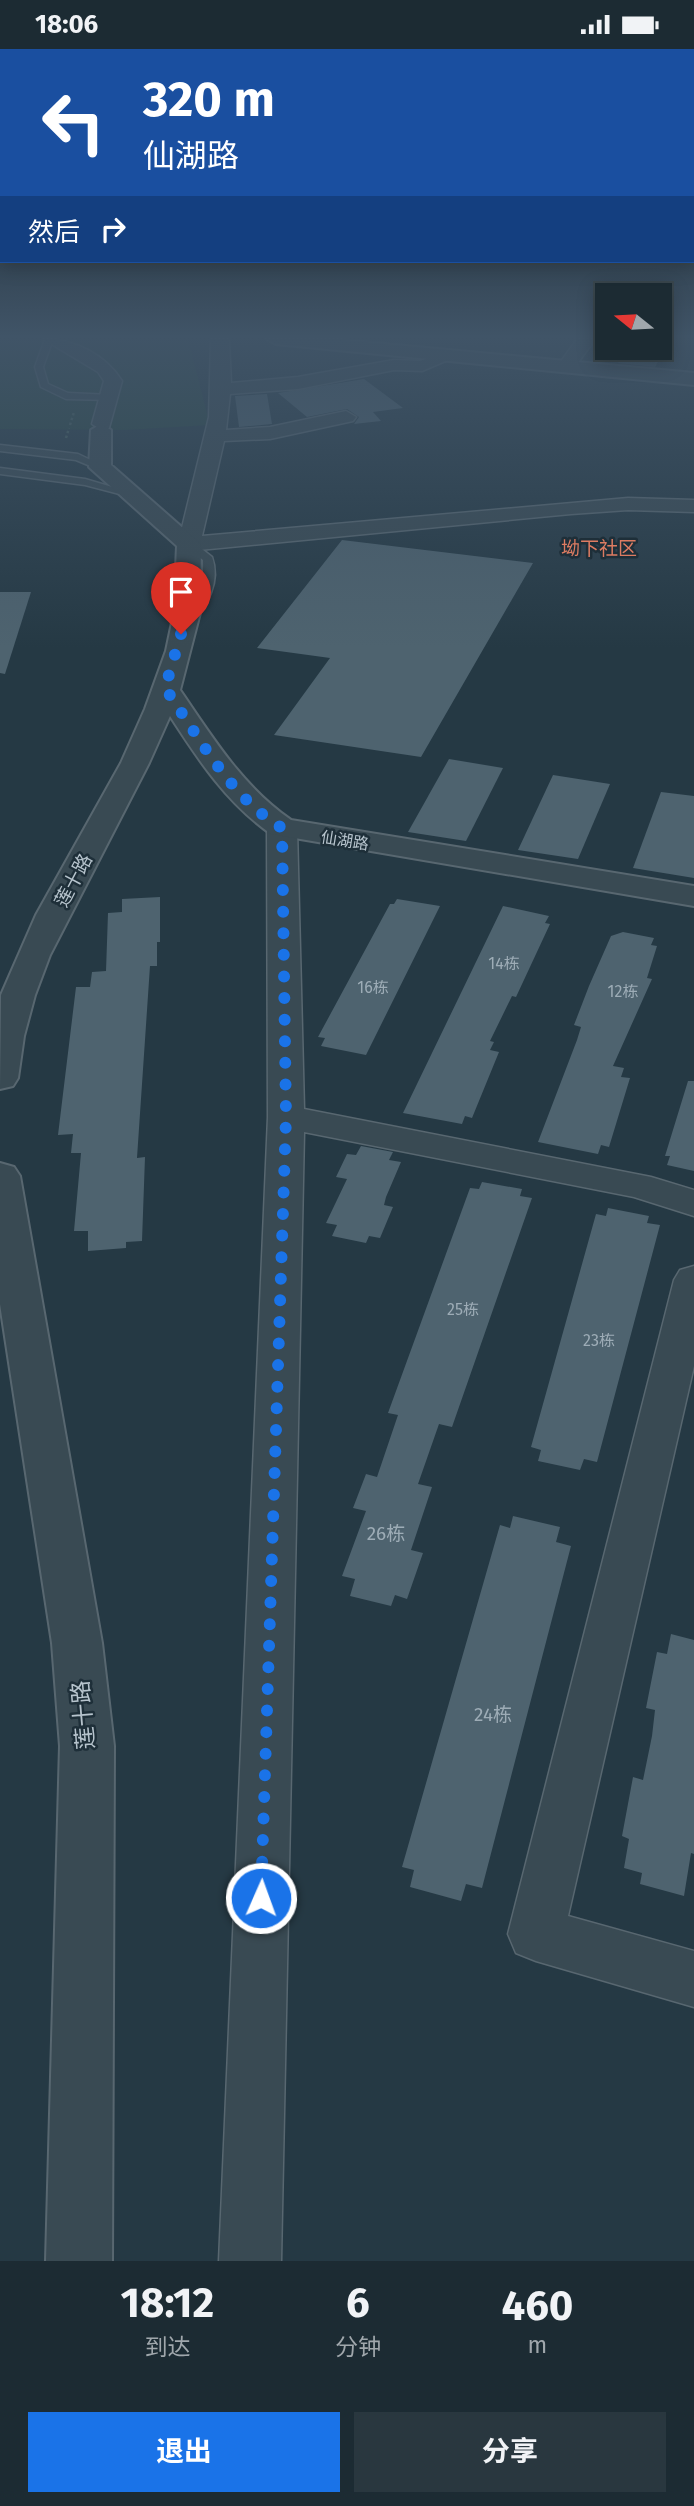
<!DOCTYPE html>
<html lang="zh">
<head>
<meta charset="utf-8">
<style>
  body { margin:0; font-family:"Fira Sans","Noto Sans SC",sans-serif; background:#29373f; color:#f1f3f6; height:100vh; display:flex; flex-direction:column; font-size:26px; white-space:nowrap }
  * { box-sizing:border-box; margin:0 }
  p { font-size:23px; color:#a0a7ac }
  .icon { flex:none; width:38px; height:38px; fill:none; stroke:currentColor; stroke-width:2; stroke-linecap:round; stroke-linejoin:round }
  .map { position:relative; height:2212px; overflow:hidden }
  .details { display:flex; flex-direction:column; background:#1c2b33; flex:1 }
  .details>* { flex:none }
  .hud { position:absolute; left:0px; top:0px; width:695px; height:214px; box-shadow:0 4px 18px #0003,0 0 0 2px #3a474e; background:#1a4fa0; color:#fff; overflow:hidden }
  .needle { width:46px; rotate:288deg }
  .controls { position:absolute; left:595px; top:234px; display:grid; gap:14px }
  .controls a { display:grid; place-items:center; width:77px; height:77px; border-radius:0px; background:#1c2b33; box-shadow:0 4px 18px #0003,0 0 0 2px #3a474e; font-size:35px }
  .pin { position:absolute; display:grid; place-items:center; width:60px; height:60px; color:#fff; margin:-72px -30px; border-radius:50% 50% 50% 0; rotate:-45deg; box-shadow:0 0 7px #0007 }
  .pin .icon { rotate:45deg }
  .me { position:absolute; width:77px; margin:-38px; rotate:2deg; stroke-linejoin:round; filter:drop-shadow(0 0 5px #0008) }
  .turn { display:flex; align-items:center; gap:24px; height:147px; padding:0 28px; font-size:32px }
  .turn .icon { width:91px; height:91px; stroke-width:2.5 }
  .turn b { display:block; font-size:49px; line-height:60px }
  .then { display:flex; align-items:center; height:66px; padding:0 28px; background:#0003; gap:14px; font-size:26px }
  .eta { display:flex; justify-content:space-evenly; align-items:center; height:119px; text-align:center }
  .eta b { font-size:42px; font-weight:700; line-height:49px }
  .primary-button { display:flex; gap:14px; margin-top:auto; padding:14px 28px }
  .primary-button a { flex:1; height:80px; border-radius:0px; background:#1a73e8; color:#fff; font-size:28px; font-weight:700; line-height:80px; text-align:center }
  .primary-button a+a { background:#29373f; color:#f1f3f6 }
  .status { display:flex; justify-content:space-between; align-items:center; height:49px; padding:0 35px; background:#1c2b33; direction:ltr }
  .status svg { height:19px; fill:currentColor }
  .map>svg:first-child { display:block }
  .green { fill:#274541 }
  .building { fill:#4e636f }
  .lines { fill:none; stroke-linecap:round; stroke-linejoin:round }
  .service-casing { stroke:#586770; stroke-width:3 }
  .minor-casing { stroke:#586770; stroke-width:3 }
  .tertiary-casing { stroke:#586770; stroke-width:4 }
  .path { stroke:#47625f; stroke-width:2.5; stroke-dasharray:2.5 2.5; stroke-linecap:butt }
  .service { fill:#394a53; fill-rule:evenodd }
  .minor { fill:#394a53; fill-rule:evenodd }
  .tertiary { fill:#394a53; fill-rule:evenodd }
  .route { stroke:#1a73e8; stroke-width:12; stroke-dasharray:0 21.6 }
  .labels { text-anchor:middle; stroke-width:5; stroke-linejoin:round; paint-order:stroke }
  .far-street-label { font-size:16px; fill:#b7c4cd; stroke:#1e2f39 }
  .number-label { font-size:16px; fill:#9dacb6 }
  .far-quarter-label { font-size:19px; fill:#dd7c62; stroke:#1e2f39 }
  .street-label { font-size:19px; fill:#b7c4cd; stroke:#1e2f39 }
  .near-number-label { font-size:19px; fill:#9dacb6 }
  .near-street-label { font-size:23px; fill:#b7c4cd; stroke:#1e2f39 }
</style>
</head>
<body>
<div class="status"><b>18:06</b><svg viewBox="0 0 49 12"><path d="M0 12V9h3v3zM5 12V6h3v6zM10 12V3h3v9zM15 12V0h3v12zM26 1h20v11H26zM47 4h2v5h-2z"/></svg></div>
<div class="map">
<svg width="694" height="2212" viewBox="0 0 694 2212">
  <rect width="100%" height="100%" fill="#253944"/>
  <polygon class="green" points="0,290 188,290 210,376 125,381 0,380"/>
  <g class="building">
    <polygon points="660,290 671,290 655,318 618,314 628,299 660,299"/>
    <polygon points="364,330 403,359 373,363 381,372 354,375 359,368 347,360 307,368 278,344"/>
    <polygon points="267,345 272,375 239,378 235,347"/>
    <polygon points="342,491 533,514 421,708 274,686 330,609 257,599"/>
    <polygon points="0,543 31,543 5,625 0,624"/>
    <polygon points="449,710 503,719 466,792 408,783"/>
    <polygon points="553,726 610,735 578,810 518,801"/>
    <polygon points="661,743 694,747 694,829 633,819"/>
    <polygon points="160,848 160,893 157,893 157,917 150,917 137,1109 145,1108 142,1192 126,1193 126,1199 88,1202 88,1182 74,1182 81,1104 71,1104 73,1085 58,1086 76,938 90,938 92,923 106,922 108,864 122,863 122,850"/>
    <polygon points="397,850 440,857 366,1006 321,997 325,989 318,988 390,855 394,855"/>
    <polygon points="503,857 549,867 545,874 550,875 516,948 512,947 490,992 494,993 490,1001 499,1003 472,1069 465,1067 462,1075 403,1064"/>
    <polygon points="623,883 654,889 651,896 657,897 647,929 652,930 613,1017 624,1019 621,1028 630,1029 609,1098 601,1096 598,1105 538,1093 577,991 581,978 574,976 589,937 611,887"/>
    <polygon points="688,1032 694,1032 694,1122 667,1116 670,1107 665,1107"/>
    <polygon points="361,1097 393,1103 389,1111 401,1113 386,1148 384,1156 393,1158 380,1189 369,1187 366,1194 332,1187 337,1176 326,1174 347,1130 336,1128 347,1105 356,1106"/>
    <polygon points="482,1133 522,1140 520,1147 532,1149 452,1378 439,1375 418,1435 432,1438 411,1501 423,1504 407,1550 395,1546 391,1557 350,1547 355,1530 342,1527 366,1462 353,1459 366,1425 377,1428 398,1366 388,1364 470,1139 479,1140"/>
    <polygon points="608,1159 649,1167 647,1174 660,1176 597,1413 584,1410 580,1421 538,1412 541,1401 531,1398 596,1165 606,1167"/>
    <polygon points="513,1467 560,1478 556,1493 571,1497 482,1839 466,1835 461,1852 410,1838 414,1821 402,1818 500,1476 510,1479"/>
    <polygon points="671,1585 694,1591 694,1805 691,1804 684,1847 640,1835 642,1824 624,1819 629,1790 622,1787 633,1728 643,1731 652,1687 655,1661 646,1659 657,1603 667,1605"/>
  </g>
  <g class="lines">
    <defs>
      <g id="service">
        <polygon points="45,290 53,290 43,318 48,335 68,344 111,346 114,351 66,350 41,338 35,318"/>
        <polygon points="0,396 78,405 105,418 100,421 76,411 0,402"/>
        <polygon points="0,419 85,430 136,445 131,448 85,436 0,425"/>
        <path d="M185,493H193L212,508C220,530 210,561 186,569L180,566C199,545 204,541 203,511L185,497Z"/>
      </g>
      <g id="minor">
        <path d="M43,290C73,289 106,306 122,332L109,379L102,381L92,375L104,332L98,323Z"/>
        <polygon points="211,290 229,290 231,334 298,328 394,311 420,312 448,302 457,307 422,322 394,321 298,340 230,345 226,381 270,378 346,362 356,368 353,372 270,390 224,392 202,487 628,449 694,451 694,463 628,461 571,465 189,502 181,500 178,495 209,368"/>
        <polygon points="577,290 595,290 572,322 560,322 557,318"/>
        <polygon points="282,770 292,773 297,779 304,1060 651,1128 694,1141 694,1167 634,1148 304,1083 281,2212 219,2212 268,1068 267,779 272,773"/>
        <polygon points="694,1217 694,1317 568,1867 694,1902 694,1958 536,1912 516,1904 508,1885 674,1231 680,1221"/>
      </g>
      <g id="tertiary">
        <polygon points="267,290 331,290 694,324 694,336 276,295"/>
        <path d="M101,375L111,381V416L201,495L200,564L180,641C213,689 242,737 291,771L694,837V857L271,785C227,754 199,712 170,667L149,714L50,906L35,946L24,987L18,1029L13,1037L0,1040L1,946L36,866L121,714L145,660L166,602L174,564L177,497L89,418L91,381Z"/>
        <polygon points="0,1114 14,1118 20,1127 102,1594 114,1697 112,2212 46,2212 60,1697 52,1594 0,1255"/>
      </g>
    </defs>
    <use href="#service" class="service-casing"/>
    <use href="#minor" class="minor-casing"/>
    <use href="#tertiary" class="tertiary-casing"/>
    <g class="path">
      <polyline points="70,376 74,363"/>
      <polyline points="66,389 69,379"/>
    </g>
    <use href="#service" class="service"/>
    <use href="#minor" class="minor"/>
    <use href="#tertiary" class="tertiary"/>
  </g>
  <linearGradient id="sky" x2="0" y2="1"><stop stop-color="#141f25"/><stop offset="0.48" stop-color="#405467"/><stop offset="1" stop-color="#405467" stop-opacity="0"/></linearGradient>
  <rect width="694" height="599" fill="url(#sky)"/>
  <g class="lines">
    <path class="route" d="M181,585L165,639C200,689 229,747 282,779L286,1068L261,1849"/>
  </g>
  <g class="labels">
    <g class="far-street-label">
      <text transform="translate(345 791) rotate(9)" y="6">仙湖路</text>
    </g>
    <g class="number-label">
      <text x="504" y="920">14栋</text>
      <text x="373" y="944">16栋</text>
      <text x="623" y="948">12栋</text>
      <text x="463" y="1266">25栋</text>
      <text x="599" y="1297">23栋</text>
    </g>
    <g class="far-quarter-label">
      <text x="599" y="506">坳下社区</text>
    </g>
    <g class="street-label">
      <text transform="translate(73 831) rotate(-62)" y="7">莲十路</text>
    </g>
    <g class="near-number-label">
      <text x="386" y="1491">26栋</text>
      <text x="493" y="1672">24栋</text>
    </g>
    <g class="near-street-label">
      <text transform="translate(83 1666) rotate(-95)" y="8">莲十路</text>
    </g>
  </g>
</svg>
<div class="controls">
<a><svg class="needle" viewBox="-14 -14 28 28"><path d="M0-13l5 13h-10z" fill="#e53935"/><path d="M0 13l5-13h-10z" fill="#a0a7ac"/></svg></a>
</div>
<div class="pin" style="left:181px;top:585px;background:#d93025"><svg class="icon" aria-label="arrive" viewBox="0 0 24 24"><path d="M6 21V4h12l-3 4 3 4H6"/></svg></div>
<svg class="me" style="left:261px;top:1849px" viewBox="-20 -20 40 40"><circle r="17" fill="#1a73e8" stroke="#fff" stroke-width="3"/><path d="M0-11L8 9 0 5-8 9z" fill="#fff"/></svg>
<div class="hud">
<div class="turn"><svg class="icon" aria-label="left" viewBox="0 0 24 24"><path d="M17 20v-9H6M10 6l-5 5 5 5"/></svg><div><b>320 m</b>仙湖路</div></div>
<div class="then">然后<svg class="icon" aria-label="right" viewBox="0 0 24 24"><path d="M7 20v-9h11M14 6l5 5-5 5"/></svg></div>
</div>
</div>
<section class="details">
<div class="eta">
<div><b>18:12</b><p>到达</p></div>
<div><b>6</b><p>分钟</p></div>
<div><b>460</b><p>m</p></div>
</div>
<div class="primary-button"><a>退出</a><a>分享</a></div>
</section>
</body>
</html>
